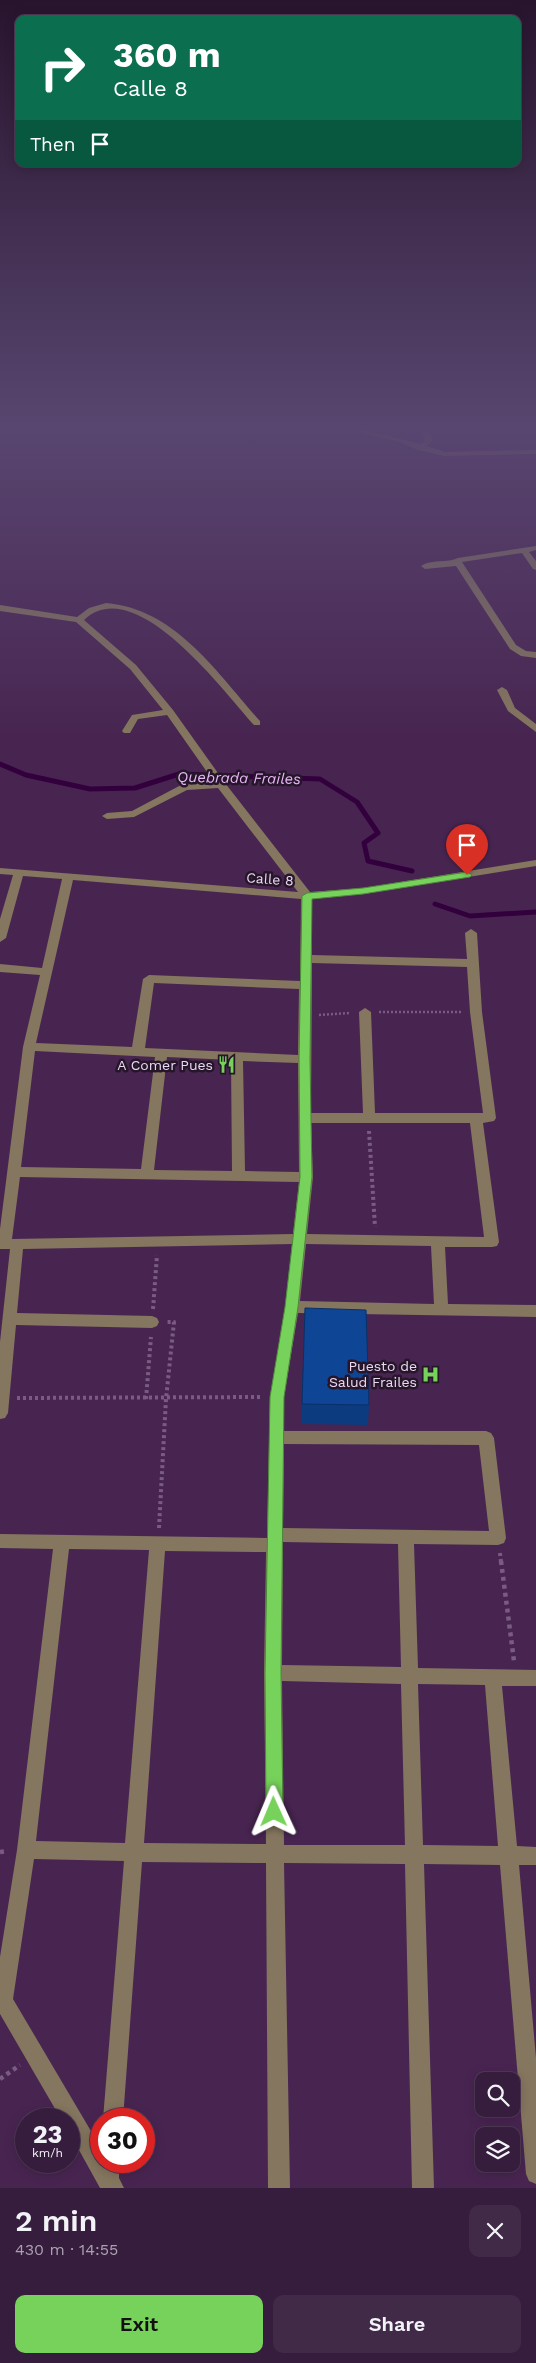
<!DOCTYPE html>
<html lang="en">
<head>
<meta charset="utf-8">
<style>
  body { margin:0; font-family:"Work Sans",sans-serif; background:#412948; color:#f1f3f6; height:100vh; display:flex; flex-direction:column; font-size:19px; white-space:nowrap }
  * { box-sizing:border-box; margin:0 }
  p { font-size:16px; color:#aaa1b0 }
  .icon { flex:none; width:28px; height:28px; fill:none; stroke:currentColor; stroke-width:2; stroke-linecap:round; stroke-linejoin:round }
  .map { position:relative; height:2188px; overflow:hidden }
  .panel { display:flex; flex-direction:column; background:#361c3d; flex:1 }
  .panel>* { flex:none }
  .hud { position:absolute; left:15px; top:15px; width:506px; height:152px; border-radius:10px; box-shadow:0 2px 12px #0003,0 0 0 1px #503a57; background:#0b6e4f; color:#fff; overflow:hidden }
  .controls { position:absolute; left:475px; top:2072px; display:grid; gap:10px }
  .controls a { display:grid; place-items:center; width:45px; height:45px; border-radius:10px; background:#361c3d; box-shadow:0 2px 12px #0003,0 0 0 1px #503a57; font-size:25px }
  .speed { position:absolute; left:15px; top:2108px; display:flex; gap:10px; font-size:25px; font-weight:700; text-align:center }
  .speed>* { display:grid; place-content:center; width:65px; height:65px; border-radius:50%; background:#361c3d; box-shadow:0 2px 12px #0003,0 0 0 1px #503a57; line-height:1 }
  .speed small { font-size:12px; font-weight:400 }
  .speed .limit { border:8px solid #d22; background:#fff; color:#111 }
  .pin { position:absolute; display:grid; place-items:center; width:42px; height:42px; color:#fff; margin:-51px -21px; border-radius:50% 50% 50% 0; rotate:-45deg; box-shadow:0 0 5px #0007 }
  .pin .icon { rotate:45deg }
  .me { position:absolute; width:55px; margin:-28px; rotate:359deg; stroke-linejoin:round; filter:drop-shadow(0 0 4px #0008) }
  .turn { display:flex; align-items:center; gap:18px; height:105px; padding:0 15px; font-size:22px }
  .turn .icon { width:65px; height:65px; stroke-width:2.5 }
  .turn b { display:block; font-size:35px; line-height:42px }
  .then { display:flex; align-items:center; height:48px; padding:0 15px; background:#0003; gap:10px; font-size:19px }
  .round { display:grid; place-items:center; flex:none; width:52px; height:52px; border-radius:10px; background:#412948 }
  .head { display:flex; align-items:center; justify-content:space-between; height:85px; padding:0 15px }
  h1 { font-size:30px; font-weight:600; line-height:38px }
  .button { display:flex; gap:10px; margin-top:auto; padding:10px 15px }
  .button a { flex:1; height:58px; border-radius:10px; background:#76d25a; color:#111; font-size:20px; font-weight:600; line-height:58px; text-align:center }
  .button a+a { background:#412948; color:#f1f3f6 }
  .map>svg:first-child { display:block }
  .lines { fill:none; stroke-linecap:round; stroke-linejoin:round }
  .stream { stroke:#33003e; stroke-width:5 }
  .path-far2 { stroke:#7a5b82; stroke-width:2.5; stroke-dasharray:2 2; stroke-linecap:butt }
  .path-far1 { stroke:#7a5b82; stroke-width:4; stroke-dasharray:3 3; stroke-linecap:butt }
  .path { stroke:#7a5b82; stroke-width:4.5; stroke-dasharray:4 4; stroke-linecap:butt }
  .minor { fill:#85765f; fill-rule:evenodd }
  .wall { fill:#0c3b80 }
  .building { fill:#0e4595; stroke:#0a3068 }
  .route { fill:#76d25a; stroke:#4d883a }
  .labels { text-anchor:middle; stroke-width:5; stroke-linejoin:round; paint-order:stroke }
  .street-label { font-size:14px; fill:#edd8f3; stroke:#26162a }
  .poi-label { font-size:14px; fill:#edd8f3; stroke:#26162a; text-anchor:end }
  .water-label { font-size:15px; font-style:italic; fill:#e9b6f7; stroke:#26162a }
</style>
</head>
<body>
<div class="map">
<svg width="536" height="2188" viewBox="0 0 536 2188">
  <rect width="100%" height="100%" fill="#482551"/>
  <g class="lines">
    <g class="stream">
      <polyline points="0,764 26,775 90,789 135,788 179,774 320,779 357,802 378,833 364,843 368,861 412,871"/>
      <polyline points="435,904 470,916 536,912"/>
    </g>
    <g class="path-far2">
      <polyline points="379,1012 463,1012"/>
      <polyline points="319,1015 350,1013"/>
    </g>
    <g class="path-far1">
      <polyline points="369,1131 375,1227"/>
      <polyline points="153,1309 157,1255"/>
      <polyline points="17,1398 261,1397"/>
      <polyline points="146,1399 151,1337"/>
      <polyline points="159,1528 166,1399 174,1322 167,1322"/>
      <polyline points="500,1553 501,1562"/>
    </g>
    <g class="path">
      <polyline points="501,1561 514,1661"/>
      <polyline points="0,1852 8,1851"/>
      <polyline points="0,2079 20,2065"/>
    </g>
    <g class="minor">
      <polygon points="353,431 368,431 421,444 425,440 421,431 429,431 433,440 427,446 445,452 536,450 536,454 444,456 418,450 400,442"/>
      <path d="M536,546V550L529,552L536,561V570L533,569L522,553L462,562L516,645L526,651L536,652V658L521,656L510,649L456,566L425,569L421,566C431,559 448,563 458,558Z"/>
      <path d="M106,603C176,609 217,673 260,721V725H254C224,692 135,571 84,620L136,665L173,710L225,783L310,892L363,888L536,860V866L363,894L312,899V955L467,959L465,933L471,929L477,933L482,1012L496,1118L494,1121L483,1123L499,1242L497,1246L492,1247H445L448,1304L536,1305V1317L298,1313L284,1397V1431H486L491,1433L494,1438L506,1538L504,1543L498,1545L414,1544L418,1668L536,1670V1686H502L517,1846L536,1847V1865H519L536,2058V2184L529,2181L526,2174L500,1865L424,1864L434,2188H412L405,1864L284,1863L290,2188H268L266,1863L142,1862L123,2119H103L124,1861L34,1859L13,1999L101,2148V2161H119V2178L124,2188H100L69,2132V2119H61L0,2014V1957L17,1850L53,1549L0,1548V1534L267,1538L270,1397L285,1307L292,1244L23,1249L17,1313L152,1316L157,1318L159,1322L157,1326L152,1328L16,1325L8,1413L5,1418L0,1419V1342L10,1249H0V1229L23,1047L40,975L0,972V964L42,968L62,879L23,876L6,938L0,942V919L13,875L0,874V868L298,892L218,788L187,790L134,817L107,819L102,816L107,813L132,811L181,785L214,782L167,715L138,719L130,733H124L122,731L132,715L163,710L130,669L76,622L0,611V605L77,617L89,608ZM73,880L301,899L300,981L149,975L143,979L132,1047L36,1043ZM312,963L467,967L470,1012L483,1113H375L371,1012L365,1008L359,1012L363,1113H311ZM154,983L299,989L298,1055L145,1048ZM35,1051L155,1057L141,1169L21,1167ZM167,1057L231,1060L232,1171L154,1170ZM243,1061L298,1063L299,1172L245,1171ZM311,1123H470L484,1237L307,1234L313,1177ZM20,1177L299,1182L293,1234L12,1239ZM306,1244L431,1246L434,1304L300,1301ZM284,1444L479,1445L489,1531L283,1528ZM283,1542L398,1544L401,1667L282,1665ZM69,1549L149,1550L125,1843L36,1841ZM165,1551L266,1552L264,1673L266,1844L144,1843ZM282,1681L401,1684L405,1845H284ZM418,1684L485,1685L498,1846L423,1845Z"/>
      <polygon points="502,687 507,690 515,708 536,724 536,732 508,711 497,690"/>
    </g>
  </g>
  <polygon class="wall" points="305,1308 369,1405 368,1425 301,1424"/>
  <polygon class="building" points="305,1308 366,1310 369,1405 302,1404"/>
  <linearGradient id="sky" x2="0" y2="1"><stop stop-color="#28142d"/><stop offset="0.58" stop-color="#584670"/><stop offset="1" stop-color="#584670" stop-opacity="0"/></linearGradient>
  <rect width="536" height="737" fill="url(#sky)"/>
  <polygon class="route" points="467,872 472,875 470,877 363,894 312,899 310,1059 312,1177 298,1307 284,1397 281,1673 283,1812 280,1818 274,1821 269,1818 266,1812 265,1673 270,1397 285,1307 300,1177 299,1059 302,896 307,893 363,888"/>
  <defs>
    <symbol id="restaurant-bare" viewBox="-9 -9 18 18"><path d="M-5-6h1v4h1v-4h1v4h1v-4h1v5L-1.5 .5V6h-2V.5L-5-1ZM5-6V6H3V1.5H1.5Q1.5-4 5-6Z" fill="#76d25a" stroke="#26162a" stroke-width="2.5" paint-order="stroke"/></symbol>
    <symbol id="hospital-bare" viewBox="-9 -9 18 18"><path d="M-5-5h3v3.5h4V-5h3V5h-3V1.5h-4V5h-3Z" fill="#76d25a" stroke="#26162a" stroke-width="2.5" paint-order="stroke"/></symbol>
  </defs>
  <g fill-rule="evenodd">
    <use href="#restaurant-bare" x="214" y="1052" width="25" height="25"/>
    <use href="#hospital-bare" x="418" y="1362" width="25" height="25"/>
  </g>
  <g class="labels">
    <g class="street-label">
      <text transform="translate(270 879) rotate(4)" y="5">Calle 8</text>
    </g>
    <g class="poi-label">
      <text x="213" y="1070">A Comer Pues</text>
      <text x="417" y="1371">Puesto de<tspan x="417" dy="16">Salud Frailes</tspan></text>
    </g>
    <g class="water-label">
      <text transform="translate(239 778) rotate(1)" y="5">Quebrada Frailes</text>
    </g>
  </g>
</svg>
<div class="controls">
<a><svg class="icon" aria-label="search" viewBox="0 0 24 24"><circle cx="10" cy="10" r="6"/><path d="M15 15l6 6"/></svg></a>
<a><svg class="icon" aria-label="layers" viewBox="0 0 24 24"><path d="M12 4l9 5-9 5-9-5zM3 14l9 5 9-5"/></svg></a>
</div>
<div class="speed"><div>23<small>km/h</small></div><div class="limit">30</div></div>
<div class="pin" style="left:467px;top:875px;background:#d93025"><svg class="icon" aria-label="arrive" viewBox="0 0 24 24"><path d="M6 21V4h12l-3 4 3 4H6"/></svg></div>
<svg class="me" style="left:274px;top:1812px" viewBox="-20 -20 40 40"><path d="M0-17L14 15 0 8-14 15z" fill="#76d25a" stroke="#fff" stroke-width="4"/></svg>
<div class="hud">
<div class="turn"><svg class="icon" aria-label="right" viewBox="0 0 24 24"><path d="M7 20v-9h11M14 6l5 5-5 5"/></svg><div><b>360 m</b>Calle 8</div></div>
<div class="then">Then<svg class="icon" aria-label="arrive" viewBox="0 0 24 24"><path d="M6 21V4h12l-3 4 3 4H6"/></svg></div>
</div>
</div>
<section class="panel">
<div class="head"><div><h1>2 min</h1><p>430 m · 14:55</p></div><a class="round"><svg class="icon" aria-label="close" viewBox="0 0 24 24"><path d="M6 6l12 12M18 6L6 18"/></svg></a></div>
<div class="button"><a>Exit</a><a>Share</a></div>
</section>
</body>
</html>
